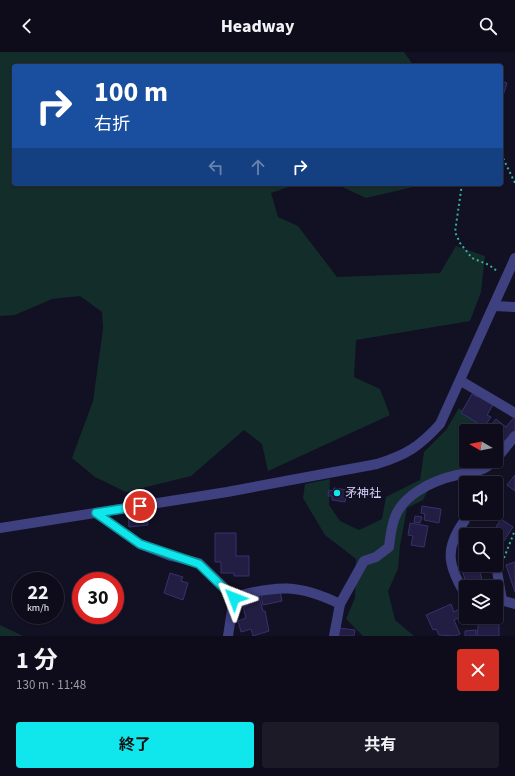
<!DOCTYPE html>
<html lang="ja">
<head>
<meta charset="utf-8">
<style>
  body { margin:0; font-family:"Source Sans 3","Noto Sans JP",sans-serif; background:#1c1a27; color:#f1f3f6; height:100vh; display:flex; flex-direction:column; font-size:15px; white-space:nowrap }
  * { box-sizing:border-box; margin:0 }
  p { font-size:13px; color:#9b9ba2 }
  .icon { flex:none; width:22px; height:22px; fill:none; stroke:currentColor; stroke-width:2; stroke-linecap:round; stroke-linejoin:round }
  .map { position:relative; height:584px; overflow:hidden }
  .panel { display:flex; flex-direction:column; background:#0e0c1a; flex:1 }
  .panel>* { flex:none }
  .banner { position:absolute; left:12px; top:12px; width:491px; height:122px; border-radius:4px; box-shadow:0 1px 3px #0004,0 0 0 1px #2e2c39; background:#1a4fa0; color:#fff; overflow:hidden }
  .needle { width:26px; rotate:279deg }
  .buttons { position:absolute; left:459px; top:372px; display:grid; gap:8px }
  .buttons a { display:grid; place-items:center; width:44px; height:44px; border-radius:4px; background:#0e0c1a; box-shadow:0 1px 3px #0004,0 0 0 1px #2e2c39; font-size:20px }
  .speed { position:absolute; left:12px; top:520px; display:flex; gap:8px; font-size:20px; font-weight:700; text-align:center }
  .speed>* { display:grid; place-content:center; width:52px; height:52px; border-radius:50%; background:#0e0c1a; box-shadow:0 1px 3px #0004,0 0 0 1px #2e2c39; line-height:1 }
  .speed small { font-size:10px; font-weight:400 }
  .speed .limit { border:6px solid #d22; background:#fff; color:#111 }
  .pin { position:absolute; display:grid; place-items:center; width:34px; height:34px; color:#fff; margin:-17px; border:2px solid #fff; border-radius:50%; box-shadow:0 1px 4px #0007 }
  .me { position:absolute; width:44px; margin:-22px; rotate:315deg; stroke-linejoin:round; filter:drop-shadow(0 0 3px #0008) }
  .turn { display:flex; align-items:center; gap:14px; height:84px; padding:0 16px; font-size:18px }
  .turn .icon { width:52px; height:52px; stroke-width:2.5 }
  .turn b { display:block; font-size:28px; line-height:34px }
  .lanes { display:flex; align-items:center; height:38px; padding:0 16px; background:#0003; justify-content:center; gap:20px; direction:ltr }
  .lanes .off { opacity:.35 }
  .round { display:grid; place-items:center; flex:none; width:42px; height:42px; border-radius:4px; background:#1c1a27 }
  .overview { display:flex; align-items:center; justify-content:space-between; height:68px; padding:0 16px }
  h1 { font-size:24px; font-weight:700; line-height:30px }
  .primary-button { display:flex; gap:8px; margin-top:auto; padding:8px 16px }
  .primary-button a { flex:1; height:46px; border-radius:4px; background:#10e7ed; color:#111; font-size:16px; font-weight:700; line-height:46px; text-align:center }
  .primary-button a+a { background:#1c1a27; color:#f1f3f6 }
  header { display:flex; justify-content:space-between; align-items:center; height:52px; padding:0 16px; background:#0e0c1a; font-size:18px; font-weight:700 }
  .map>svg:first-child { display:block }
  .green { fill:#132d2a }
  .building { fill:#221d43; stroke:#38316d }
  .lines { fill:none; stroke-linecap:round; stroke-linejoin:round }
  .path { stroke:#37ae9e; stroke-width:2; stroke-dasharray:2 3; stroke-linecap:butt }
  .minor { stroke:#3e407f; stroke-width:10 }
  .route-casing { stroke:#0a969a; stroke-width:10 }
  .route { stroke:#10e7ed; stroke-width:7 }
  .poi-dot { fill:#10e7ed; stroke:#121023; stroke-width:1.5 }
  .labels { text-anchor:middle; stroke-width:4; stroke-linejoin:round; paint-order:stroke }
  .poi-label { font-size:12px; fill:#d7d5fc; stroke:#121023; text-anchor:start }
</style>
</head>
<body>
<header><svg class="icon" aria-label="back" viewBox="0 0 24 24"><path d="M15 5l-7 7 7 7"/></svg>Headway<svg class="icon" aria-label="search" viewBox="0 0 24 24"><circle cx="10" cy="10" r="6"/><path d="M15 15l6 6"/></svg></header>
<div class="map">
<svg width="515" height="584" viewBox="0 0 515 584">
  <rect width="100%" height="100%" fill="#121023"/>
  <g class="green">
    <polygon points="0,0 404,0 414,14 14,14 14,132 426,132 366,146 338,133 297,132 271,141 278,165 298,174 337,225 440,221 456,194 485,204 481,240 470,269 356,288 354,325 380,337 390,363 268,419 262,392 244,378 191,424 126,440 95,425 72,406 93,349 103,277 102,260 80,244 52,247 15,263 0,264"/>
    <polygon points="459,356 488,379 466,379 466,409 486,409 472,417 433,428 423,448 407,456 400,494 398,517 388,539 395,568 414,584 363,584 346,567 355,546 356,507 325,483 303,446 305,432 330,427 329,453 340,469 359,478 382,467 386,445 420,428 424,400 446,378"/>
    <polygon points="0,573 23,584 0,584"/>
  </g>
  <g class="building">
    <polygon points="501,29 507,31 501,50"/>
    <polygon points="472,342 477,345 479,342 494,351 487,363 491,365 484,375 461,361"/>
    <polygon points="515,364 515,378 506,390 496,382 496,379 488,376 496,367 506,375"/>
    <polygon points="515,423 515,439 507,433"/>
    <polygon points="334,436 347,438 345,450 332,448 332,444 328,444 329,438 333,439"/>
    <polygon points="422,454 441,457 439,471 424,468 425,462 421,461"/>
    <polygon points="146,460 148,473 129,475 128,462"/>
    <polygon points="415,464 422,465 420,471 414,470"/>
    <polygon points="501,467 513,475 500,495 498,493 496,496 496,483 491,483"/>
    <polygon points="410,471 428,474 424,495 411,493 413,484 408,483"/>
    <polygon points="215,481 236,481 236,504 249,504 249,524 234,524 234,521 221,521 221,510 215,510"/>
    <polygon points="515,510 515,540 506,513"/>
    <polygon points="467,513 478,513 484,535 467,535 462,517 468,515"/>
    <polygon points="170,521 183,525 181,529 188,531 183,548 164,541"/>
    <polygon points="280,539 282,549 263,553 261,543"/>
    <polygon points="259,544 263,559 265,559 269,579 253,584 251,577 241,580 238,569 246,566 243,555 248,553 246,548"/>
    <polygon points="496,551 499,551 499,584 477,584 479,565 496,565"/>
    <polygon points="451,552 454,560 459,557 463,564 454,568 460,582 455,584 439,583 436,577 433,578 426,563"/>
    <polygon points="339,576 355,578 354,584 337,584"/>
    <polygon points="476,578 476,584 465,584 465,579"/>
  </g>
  <g class="lines">
    <g class="path">
      <polyline points="501,102 515,131"/>
      <polyline points="462,132 455,180 460,191 472,206 489,213 497,219"/>
      <polyline points="504,506 515,478"/>
    </g>
    <g class="minor">
      <polyline points="494,254 515,255"/>
      <polyline points="461,329 515,361"/>
      <polyline points="496,407 515,384"/>
      <polyline points="96,461 140,492 171,504 199,511 234,545 228,584"/>
      <path d="M465,468C445,495 447,512 464,540L466,541"/>
      <path d="M0,476L227,440L377,412C406,403 419,395 440,372L515,206"/>
      <polyline points="496,513 502,548"/>
      <path d="M234,545C277,533 299,532 340,552"/>
      <polyline points="496,547 515,552"/>
      <path d="M334,584L340,552L364,509L376,505L389,495C390,486 391,477 394,468C401,443 434,428 457,423C474,419 481,421 494,409"/>
    </g>
  </g>
  <g class="lines">
    <defs>
      <polyline id="route" points="140,454 96,461 140,492 199,512 234,546"/>
    </defs>
    <use href="#route" class="route-casing"/>
    <use href="#route" class="route"/>
  </g>
  <circle class="poi-dot" cx="337" cy="441" r="4"/>
  <g class="labels">
    <g class="poi-label">
      <text x="345" y="445">矛神社</text>
    </g>
  </g>
</svg>
<div class="buttons">
<a><svg class="needle" viewBox="-14 -14 28 28"><path d="M0-13l5 13h-10z" fill="#e53935"/><path d="M0 13l5-13h-10z" fill="#9b9ba2"/></svg></a>
<a><svg class="icon" aria-label="sound" viewBox="0 0 24 24"><path d="M4 9h4l5-4v14l-5-4H4zM17 9q2 3 0 6"/></svg></a>
<a><svg class="icon" aria-label="search" viewBox="0 0 24 24"><circle cx="10" cy="10" r="6"/><path d="M15 15l6 6"/></svg></a>
<a><svg class="icon" aria-label="layers" viewBox="0 0 24 24"><path d="M12 4l9 5-9 5-9-5zM3 14l9 5 9-5"/></svg></a>
</div>
<div class="speed"><div>22<small>km/h</small></div><div class="limit">30</div></div>
<div class="pin" style="left:140px;top:454px;background:#d93025"><svg class="icon" aria-label="arrive" viewBox="0 0 24 24"><path d="M6 21V4h12l-3 4 3 4H6"/></svg></div>
<svg class="me" style="left:234px;top:546px" viewBox="-20 -20 40 40"><path d="M0-17L14 15 0 8-14 15z" fill="#10e7ed" stroke="#fff" stroke-width="4"/></svg>
<div class="banner">
<div class="turn"><svg class="icon" aria-label="right" viewBox="0 0 24 24"><path d="M7 20v-9h11M14 6l5 5-5 5"/></svg><div><b>100 m</b>右折</div></div>
<div class="lanes"><svg class="icon off" aria-label="left" viewBox="0 0 24 24"><path d="M17 20v-9H6M10 6l-5 5 5 5"/></svg><svg class="icon off" aria-label="ahead" viewBox="0 0 24 24"><path d="M12 20V5M6 11l6-6 6 6"/></svg><svg class="icon" aria-label="right" viewBox="0 0 24 24"><path d="M7 20v-9h11M14 6l5 5-5 5"/></svg></div>
</div>
</div>
<section class="panel">
<div class="overview"><div><h1>1 分</h1><p>130 m · 11:48</p></div><a class="round" style="background:#d93025;color:#fff"><svg class="icon" aria-label="close" viewBox="0 0 24 24"><path d="M6 6l12 12M18 6L6 18"/></svg></a></div>
<div class="primary-button"><a>終了</a><a>共有</a></div>
</section>
</body>
</html>
